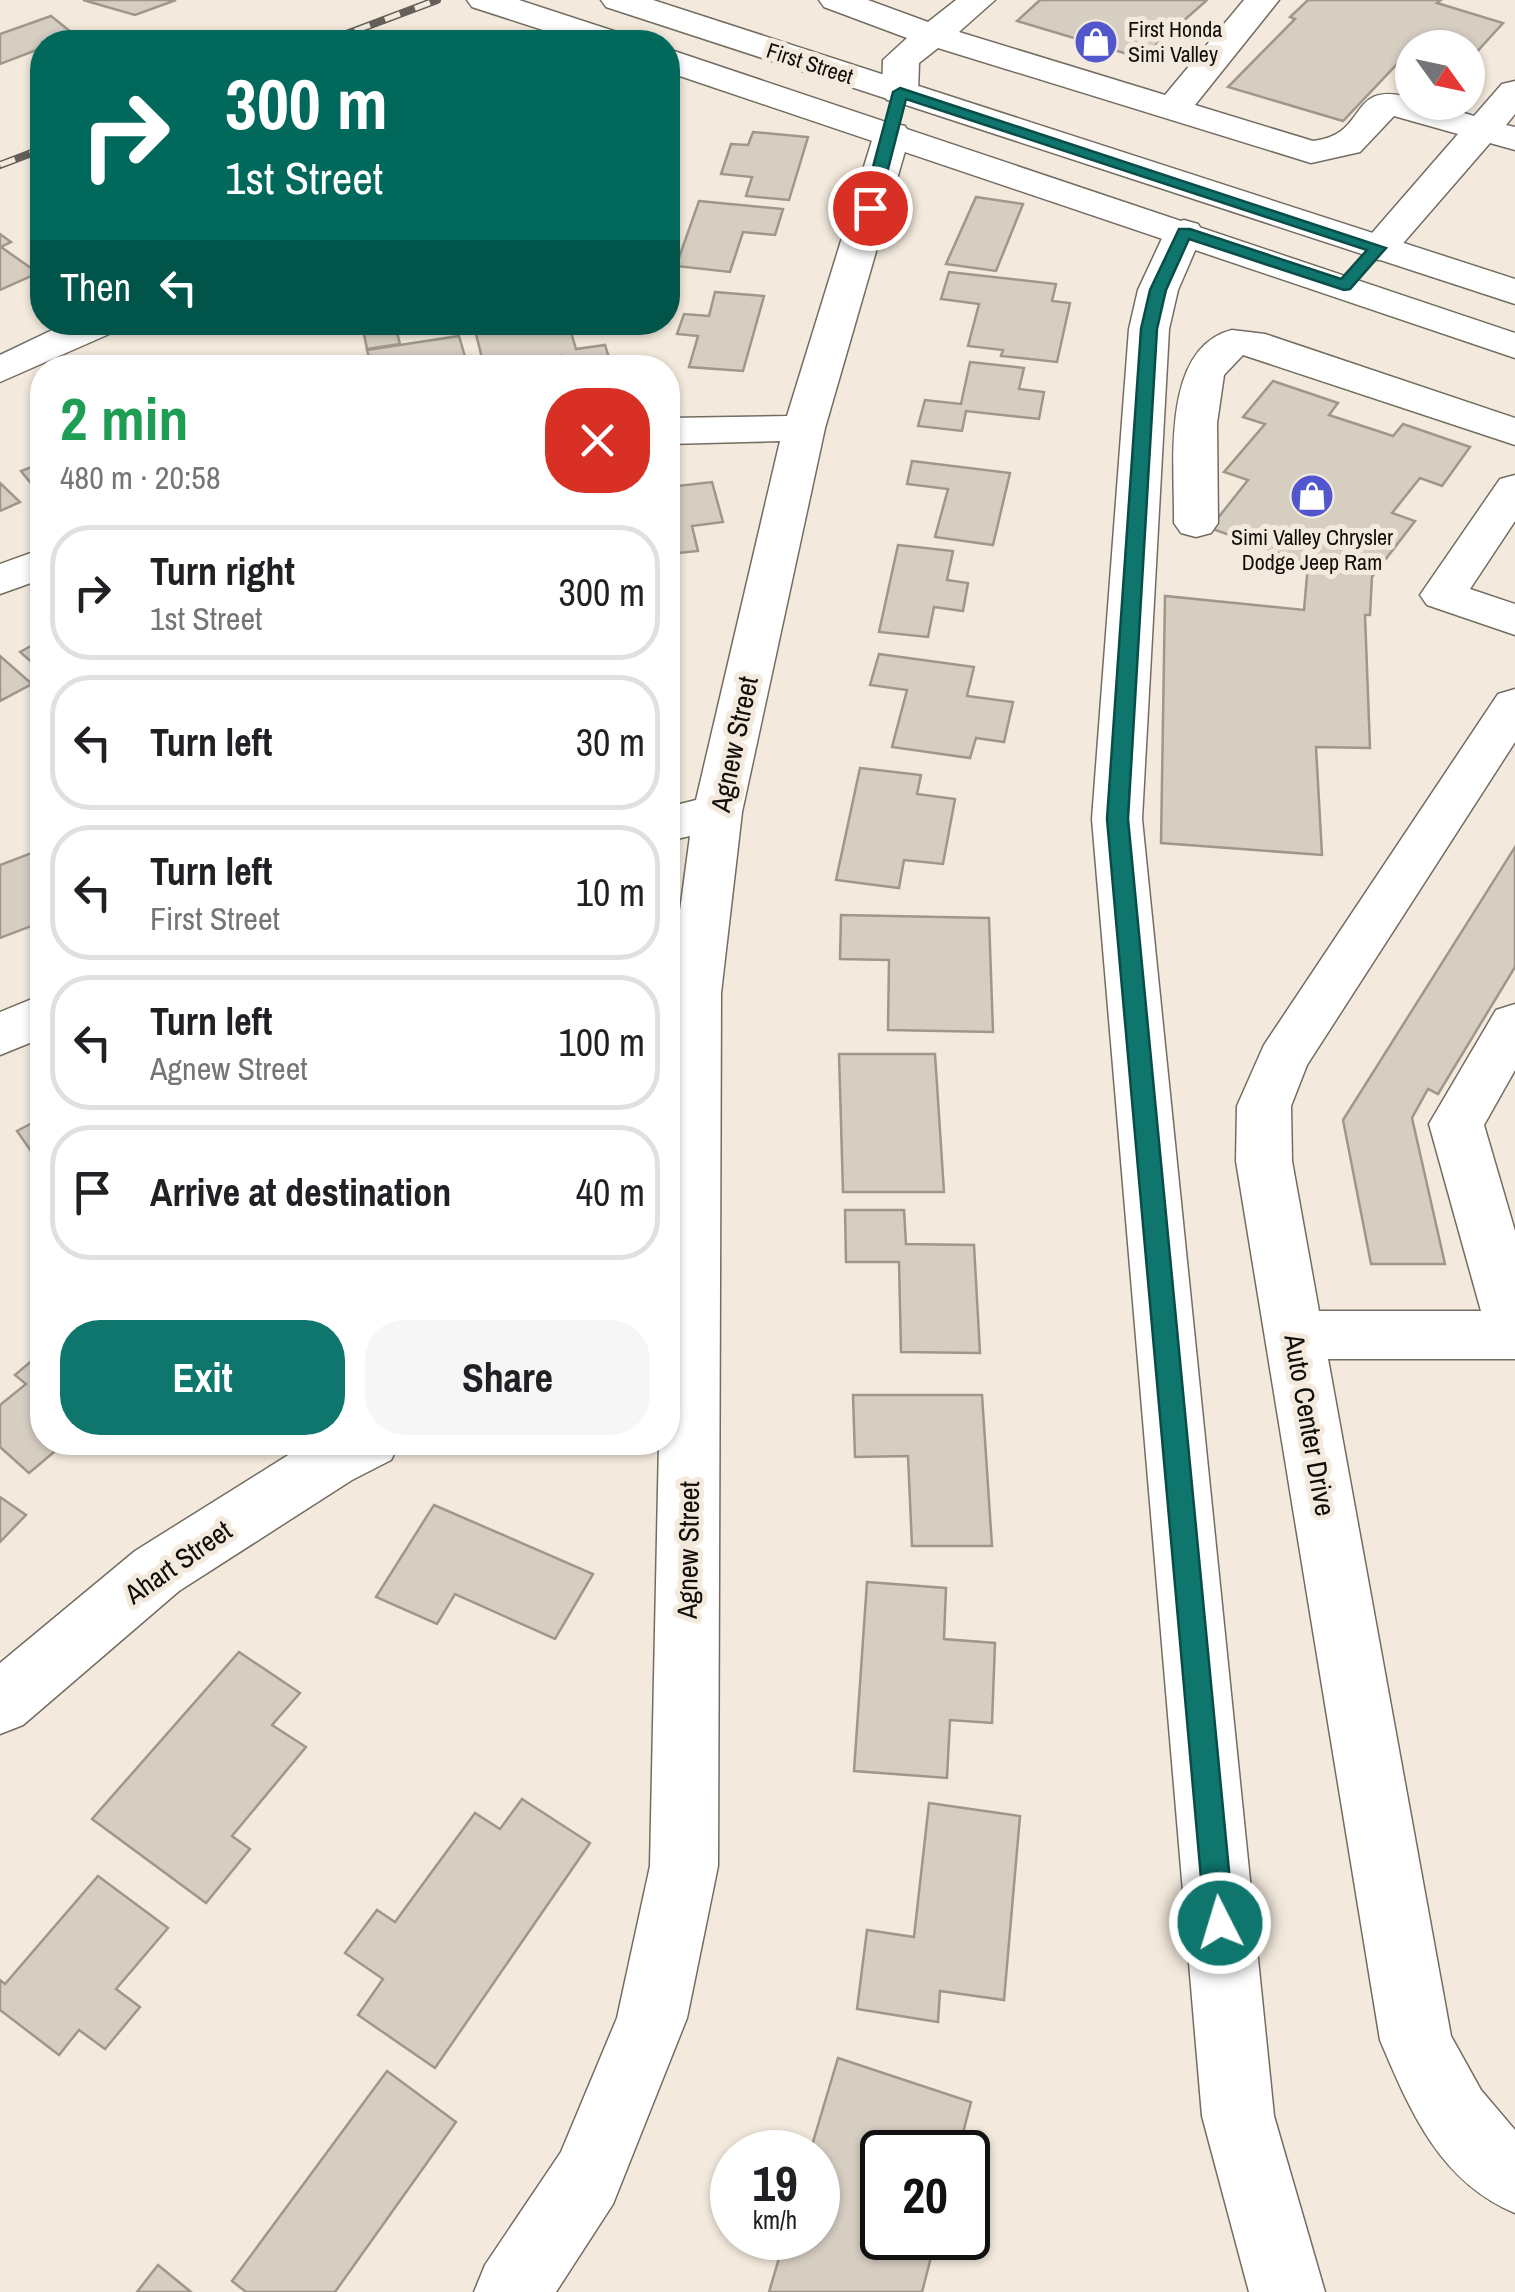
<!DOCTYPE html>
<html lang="en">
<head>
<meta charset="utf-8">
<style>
  body { margin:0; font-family:"Archivo Narrow",sans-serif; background:#f6f6f6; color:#202124; height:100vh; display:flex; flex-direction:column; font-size:38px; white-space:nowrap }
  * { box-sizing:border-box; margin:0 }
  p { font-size:32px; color:#757577 }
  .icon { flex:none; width:55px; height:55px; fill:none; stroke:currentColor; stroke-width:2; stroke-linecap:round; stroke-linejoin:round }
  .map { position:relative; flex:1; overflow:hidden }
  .side { position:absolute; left:30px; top:355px; width:650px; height:1100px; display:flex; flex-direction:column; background:#fff; border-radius:40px; box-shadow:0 2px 8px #0004 }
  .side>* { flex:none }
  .hud { position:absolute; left:30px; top:30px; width:650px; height:305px; border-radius:40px; box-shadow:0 2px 8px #0004; background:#00695c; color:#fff; overflow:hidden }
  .needle { width:65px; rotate:123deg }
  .controls { position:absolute; left:1395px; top:30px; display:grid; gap:20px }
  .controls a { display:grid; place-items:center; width:90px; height:90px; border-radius:50%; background:#fff; box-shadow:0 2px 8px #0004; font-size:50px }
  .speed { position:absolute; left:710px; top:2130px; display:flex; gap:20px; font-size:50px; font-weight:700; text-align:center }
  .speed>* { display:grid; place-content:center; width:130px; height:130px; border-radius:50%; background:#fff; box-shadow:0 2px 8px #0004; line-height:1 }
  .speed small { font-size:25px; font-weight:400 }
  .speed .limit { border:5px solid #111; border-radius:15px; background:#fff; color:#111 }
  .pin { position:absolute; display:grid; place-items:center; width:85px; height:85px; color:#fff; margin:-42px; border:5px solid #fff; border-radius:50%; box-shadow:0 2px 10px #0007 }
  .me { position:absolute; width:110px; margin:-55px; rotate:355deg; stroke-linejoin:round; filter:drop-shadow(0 0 8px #0008) }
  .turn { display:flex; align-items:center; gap:35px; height:210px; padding:0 30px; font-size:45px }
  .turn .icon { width:130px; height:130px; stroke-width:2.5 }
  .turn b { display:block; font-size:70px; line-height:85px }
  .then { display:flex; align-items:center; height:95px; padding:0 30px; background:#0003; gap:20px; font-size:38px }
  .round { display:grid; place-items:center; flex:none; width:105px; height:105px; border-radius:40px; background:#f6f6f6 }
  .overview { display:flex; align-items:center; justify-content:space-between; height:170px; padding:0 30px }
  h1 { font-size:60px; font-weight:700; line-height:75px; color:#1e9e55 }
  .action { display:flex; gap:20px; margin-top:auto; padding:20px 30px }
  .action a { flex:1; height:115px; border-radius:40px; background:#0f766e; color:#fff; font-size:40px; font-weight:700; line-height:115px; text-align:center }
  .action a+a { background:#f6f6f6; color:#202124 }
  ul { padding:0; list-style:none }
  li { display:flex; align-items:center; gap:30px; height:135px; margin:0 20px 15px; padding:0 10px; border:5px solid #e0e0e0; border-radius:40px }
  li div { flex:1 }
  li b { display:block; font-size:38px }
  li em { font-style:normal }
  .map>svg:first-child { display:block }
  .building { fill:#d7cec2; stroke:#a0978b; stroke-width:2.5 }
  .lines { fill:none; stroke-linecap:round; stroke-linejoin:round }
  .minor-casing { stroke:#746c61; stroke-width:3 }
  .major-casing { stroke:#746c61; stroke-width:3 }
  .minor { fill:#fff; fill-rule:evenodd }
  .major { fill:#fff; fill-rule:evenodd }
  .rail-casing { stroke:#645f58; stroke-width:8 }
  .rail { stroke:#f3eadd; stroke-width:5; stroke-dasharray:16; stroke-linecap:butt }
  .route { fill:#0f766e; stroke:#0a4d48; stroke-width:2.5 }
  .labels { text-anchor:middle; stroke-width:10; stroke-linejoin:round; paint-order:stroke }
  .far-poi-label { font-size:22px; fill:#110e0a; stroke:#f3eadd; text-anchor:start }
  .far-street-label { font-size:22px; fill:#110e0a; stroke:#f3eadd }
  .street-label { font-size:28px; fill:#110e0a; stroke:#f3eadd }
</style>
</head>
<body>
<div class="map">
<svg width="1515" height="2292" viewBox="0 0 1515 2292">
  <rect width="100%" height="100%" fill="#f3eadd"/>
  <g class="building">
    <polygon points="83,0 176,0 135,15"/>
    <polygon points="1040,0 1203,0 1206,1 1141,58 1017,21"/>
    <polygon points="1308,0 1441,0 1437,3 1503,23 1473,56 1468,56 1468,48 1438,48 1418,42 1343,121 1228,87 1295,19 1290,17"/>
    <polygon points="51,16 76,36 42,42 42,48 0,64 0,34"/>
    <polygon points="753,132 808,137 789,200 746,196 752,177 721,174 731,144 748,145"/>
    <polygon points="976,197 1023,204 996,271 946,264"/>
    <polygon points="699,201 783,209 775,235 743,232 730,272 676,266"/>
    <polygon points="0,234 11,242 1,247 38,273 0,290"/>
    <polygon points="949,272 1056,284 1052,301 1070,303 1057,362 1001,356 1003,350 968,346 979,304 941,299"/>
    <polygon points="715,292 764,296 743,371 689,367 698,336 677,334 684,314 709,316"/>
    <polygon points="511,322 568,322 576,349 605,345 612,368 564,368 561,356 484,366 476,334 513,329"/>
    <polygon points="396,329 400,344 367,349 364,334"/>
    <polygon points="459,336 468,367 372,368 367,350"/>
    <polygon points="970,362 1024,368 1019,389 1044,392 1039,419 966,411 962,431 918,426 925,400 961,404"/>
    <polygon points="1273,381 1338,403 1329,415 1393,436 1403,424 1470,447 1442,486 1420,478 1392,513 1415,521 1372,577 1370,615 1365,615 1370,748 1316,747 1322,855 1161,843 1165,596 1304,610 1308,564 1210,528 1248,480 1224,472 1265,424 1243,417"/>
    <polygon points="912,461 1010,473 993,545 935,537 948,489 907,484"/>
    <polygon points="42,463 42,497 21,471"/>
    <polygon points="712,482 723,522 692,526 698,551 668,554 668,512 672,511 668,487"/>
    <polygon points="0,483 20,502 0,511"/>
    <polygon points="898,545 953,551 947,580 968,583 963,611 934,607 928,637 879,632"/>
    <polygon points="42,640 42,671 20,652"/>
    <polygon points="879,654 974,667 967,696 1013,702 1004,742 976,738 970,758 892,747 907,690 870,685"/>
    <polygon points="0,656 32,684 0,701"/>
    <polygon points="860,768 921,775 917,794 955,799 943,864 904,860 899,888 836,880"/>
    <polygon points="1515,847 1515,967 1438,1094 1428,1089 1412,1118 1445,1264 1371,1264 1343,1120"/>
    <polygon points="42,849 42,922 0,938 0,865"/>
    <polygon points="841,915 989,918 993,1032 888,1030 889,960 840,959"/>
    <polygon points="839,1054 935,1054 944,1192 843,1192"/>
    <polygon points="42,1118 42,1167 17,1131"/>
    <polygon points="845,1210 904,1210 906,1244 974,1245 980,1353 901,1352 899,1262 846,1262"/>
    <polygon points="42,1352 42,1442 66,1442 29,1473 0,1447 0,1405 26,1384 15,1375"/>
    <polygon points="853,1395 982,1395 992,1546 912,1546 908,1456 855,1457"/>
    <polygon points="0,1497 26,1515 0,1542"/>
    <polygon points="434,1505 593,1574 555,1639 455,1594 437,1624 376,1597"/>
    <polygon points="867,1582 946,1588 944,1639 995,1643 992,1723 950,1720 947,1778 854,1771"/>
    <polygon points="239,1652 300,1693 272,1725 306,1747 232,1836 250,1849 206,1903 92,1819"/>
    <polygon points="522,1799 590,1843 435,2068 358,2015 383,1979 345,1953 377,1910 395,1922 475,1813 500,1829"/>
    <polygon points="929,1803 1020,1816 1004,2000 940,1991 938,2022 857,2009 867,1930 914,1937"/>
    <polygon points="98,1876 168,1928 116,1989 140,2007 105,2049 79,2030 59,2055 0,2010 0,1980 5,1984"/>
    <polygon points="838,2058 971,2102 958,2152 882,2152 882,2238 936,2238 922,2292 769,2292 785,2238 818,2238 818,2152 810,2152"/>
    <polygon points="387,2071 456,2122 335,2292 246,2292 232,2281"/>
    <polygon points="158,2265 191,2292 137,2292"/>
  </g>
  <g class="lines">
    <defs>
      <g id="minor">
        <path d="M819,0H868L928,22L956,0H995L959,32L1165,95L1244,0H1279L1195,105L1313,141C1371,135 1345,79 1412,98V102H1427L1474,116L1502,84L1515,81V114L1506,125L1515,127V150L1490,143L1392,256L1378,260L1364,256L1359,248L1458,134L1394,116L1360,152L1311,163L938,48L919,63L918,92L913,100L900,103L887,100L882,92L883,60L907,38L824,7Z"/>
        <polygon points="892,123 905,126 910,134 825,428 742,812 721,993 718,1866 687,2018 613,2204 556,2292 474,2292 485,2265 561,2152 617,2018 650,1866 659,1442 668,1442 669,993 690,836 668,841 668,807 696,800 780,441 668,444 668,418 787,416 874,134 879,126"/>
        <polygon points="1184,220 1198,224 1203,232 1178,290 1169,329 1142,819 1274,2116 1325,2292 1249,2292 1202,2116 1092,819 1129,329 1138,290 1165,232 1170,224"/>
        <polygon points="69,322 122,322 116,331 0,382 0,355"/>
        <path d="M1232,330L1265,334L1515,418V445L1243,355L1224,375L1217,423L1218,523L1211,533L1196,537L1181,533L1174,523C1175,466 1160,348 1232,330Z"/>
        <polygon points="1515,475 1515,521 1470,589 1515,604 1515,635 1427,605 1420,595 1500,479"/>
        <polygon points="42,549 42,579 0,594 0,564"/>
        <path d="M1515,689V742L1307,1065L1291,1106L1292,1161L1319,1311H1481L1429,1124L1496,1010L1515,1004V1070L1484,1125L1515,1231V1359H1328L1451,2036L1481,2090L1515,2130V2213C1440,2182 1410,2111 1380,2040L1236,1161L1237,1106L1264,1045L1498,694Z"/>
        <polygon points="42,995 42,1038 0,1055 0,1012"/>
        <polygon points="309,1442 400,1442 391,1460 352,1480 179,1591 23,1725 0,1734 0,1663 135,1551"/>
      </g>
      <g id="major">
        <polygon points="467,0 519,0 626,35 632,42 580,42 472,7"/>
        <polygon points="601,0 653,0 1515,279 1515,304 606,7"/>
        <polygon points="668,49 1515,333 1515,358 668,72"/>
      </g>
    </defs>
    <use href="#minor" class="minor-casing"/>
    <use href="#major" class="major-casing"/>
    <use href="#minor" class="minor"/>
    <use href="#major" class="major"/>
    <defs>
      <g id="rail">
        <polyline points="325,42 437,0"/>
        <polyline points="0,165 42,149"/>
      </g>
    </defs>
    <use href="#rail" class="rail-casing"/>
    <use href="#rail" class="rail"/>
  </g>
  <polygon class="route" points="900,88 1386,248 1350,289 1344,290 1189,239 1166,290 1157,329 1128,819 1234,1923 1230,1933 1220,1937 1210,1933 1205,1923 1107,819 1141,329 1150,290 1179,229 1190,229 1341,279 1367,250 906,99 878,208 864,211 862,208 893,92"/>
  <defs>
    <symbol id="shop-disc" viewBox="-11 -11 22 22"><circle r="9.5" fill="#5357cd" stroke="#f3eadd"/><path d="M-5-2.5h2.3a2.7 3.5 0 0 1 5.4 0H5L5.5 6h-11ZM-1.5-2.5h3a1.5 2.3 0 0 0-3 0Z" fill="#fff"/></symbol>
  </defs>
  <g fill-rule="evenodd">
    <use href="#shop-disc" x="1071" y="17" width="50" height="50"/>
    <use href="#shop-disc" x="1287" y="471" width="50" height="50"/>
  </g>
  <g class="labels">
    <g class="far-poi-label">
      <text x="1128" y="37">First Honda<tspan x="1128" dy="25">Simi Valley</tspan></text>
      <text x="1312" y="545" text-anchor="middle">Simi Valley Chrysler<tspan x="1312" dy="25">Dodge Jeep Ram</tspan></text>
    </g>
    <g class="far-street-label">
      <text transform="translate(810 63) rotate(18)" y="8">First Street</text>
    </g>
    <g class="street-label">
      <text transform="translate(734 744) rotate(-78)" y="10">Agnew Street</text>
      <text transform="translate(1310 1425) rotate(80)" y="10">Auto Center Drive</text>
      <text transform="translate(688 1550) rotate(-89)" y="10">Agnew Street</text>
      <text transform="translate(178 1562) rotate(-35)" y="10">Ahart Street</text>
    </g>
  </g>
</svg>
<div class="controls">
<a><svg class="needle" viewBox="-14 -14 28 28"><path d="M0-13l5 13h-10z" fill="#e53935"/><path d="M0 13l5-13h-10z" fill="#757577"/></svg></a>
</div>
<div class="speed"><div>19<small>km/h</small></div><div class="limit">20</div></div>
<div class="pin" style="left:870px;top:208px;background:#d93025"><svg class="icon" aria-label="arrive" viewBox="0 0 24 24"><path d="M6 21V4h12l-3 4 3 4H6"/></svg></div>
<svg class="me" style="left:1220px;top:1923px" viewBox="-20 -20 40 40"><circle r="17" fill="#0f766e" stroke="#fff" stroke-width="3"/><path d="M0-11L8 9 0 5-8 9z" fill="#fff"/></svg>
<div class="hud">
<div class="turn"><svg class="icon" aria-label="right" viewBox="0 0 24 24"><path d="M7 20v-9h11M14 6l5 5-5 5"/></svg><div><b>300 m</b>1st Street</div></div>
<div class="then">Then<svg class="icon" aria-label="left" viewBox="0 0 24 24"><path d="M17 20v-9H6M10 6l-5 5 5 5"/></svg></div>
</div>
<section class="side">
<div class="overview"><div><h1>2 min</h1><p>480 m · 20:58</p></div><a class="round" style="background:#d93025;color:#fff"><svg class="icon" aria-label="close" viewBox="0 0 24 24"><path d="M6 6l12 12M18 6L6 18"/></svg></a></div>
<ul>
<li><svg class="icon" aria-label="right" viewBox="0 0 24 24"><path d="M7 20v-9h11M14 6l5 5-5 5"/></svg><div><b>Turn right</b><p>1st Street</p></div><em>300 m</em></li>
<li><svg class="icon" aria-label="left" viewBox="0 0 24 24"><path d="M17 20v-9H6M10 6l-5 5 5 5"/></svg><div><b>Turn left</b></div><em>30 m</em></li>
<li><svg class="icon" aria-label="left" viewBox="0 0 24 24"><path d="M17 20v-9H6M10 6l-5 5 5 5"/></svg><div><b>Turn left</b><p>First Street</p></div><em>10 m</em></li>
<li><svg class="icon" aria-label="left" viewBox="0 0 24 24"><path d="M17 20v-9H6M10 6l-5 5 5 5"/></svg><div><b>Turn left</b><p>Agnew Street</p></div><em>100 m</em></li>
<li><svg class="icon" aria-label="arrive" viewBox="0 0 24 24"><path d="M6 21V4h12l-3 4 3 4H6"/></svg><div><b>Arrive at destination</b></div><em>40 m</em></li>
</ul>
<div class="action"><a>Exit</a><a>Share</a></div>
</section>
</div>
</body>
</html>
